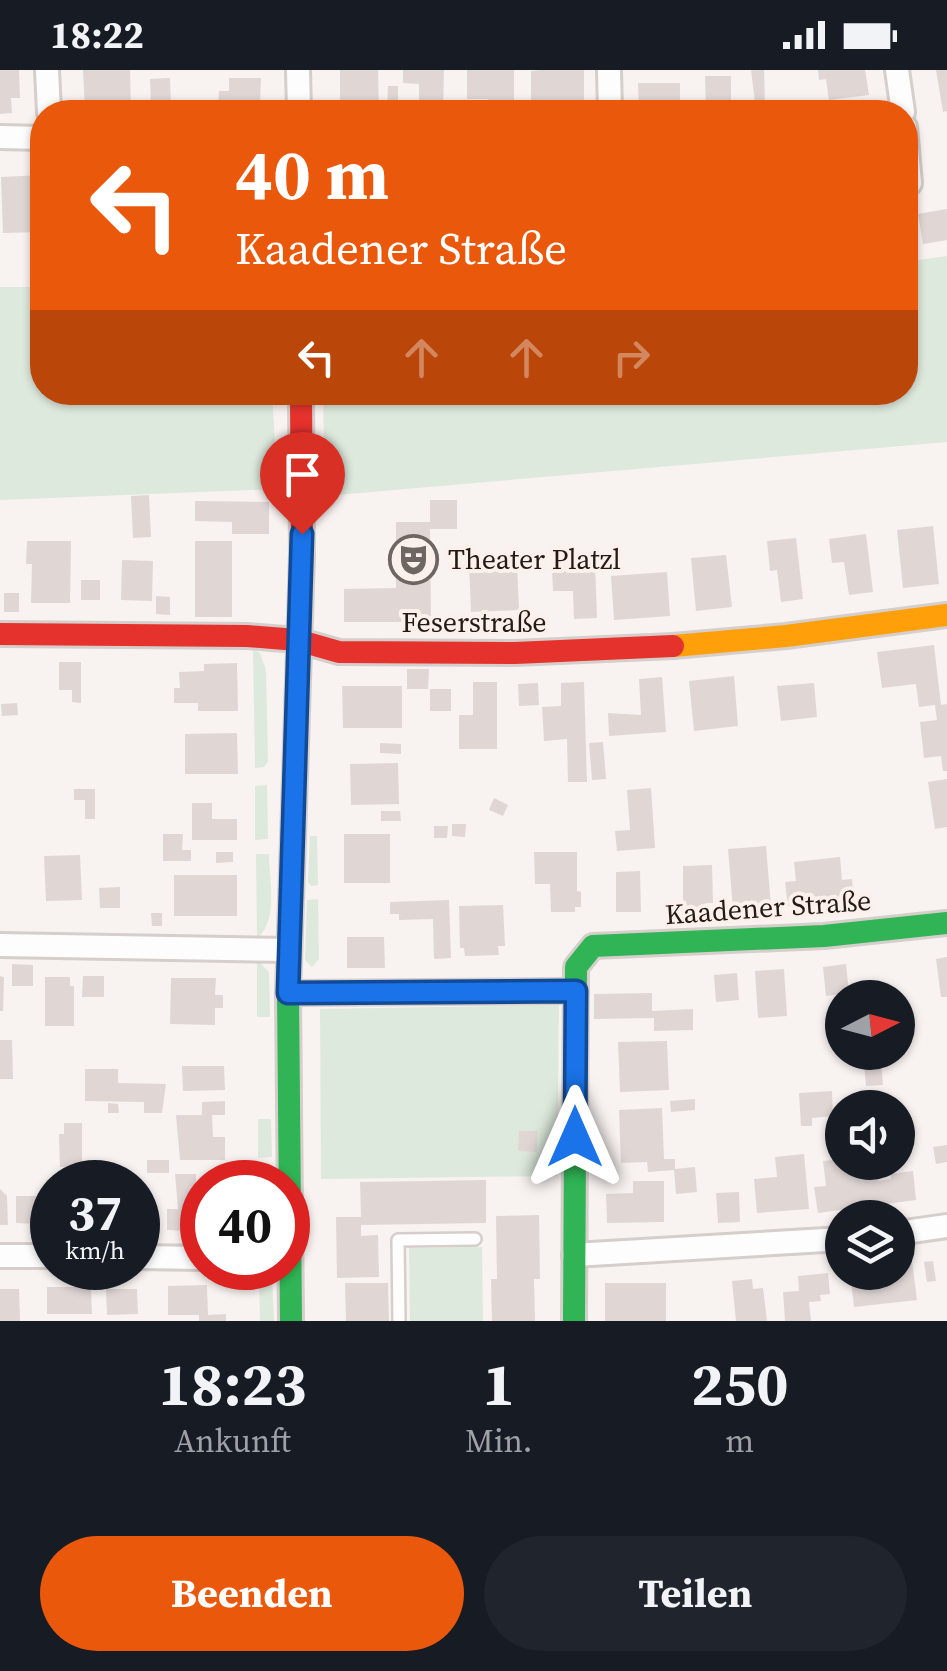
<!DOCTYPE html>
<html lang="de">
<head>
<meta charset="utf-8">
<style>
  body { margin:0; font-family:"Source Serif 4",serif; background:#20242c; color:#f1f3f6; height:100vh; display:flex; flex-direction:column; font-size:38px; white-space:nowrap }
  * { box-sizing:border-box; margin:0 }
  p { font-size:32px; color:#9ea1a6 }
  .icon { flex:none; width:55px; height:55px; fill:none; stroke:currentColor; stroke-width:2; stroke-linecap:round; stroke-linejoin:round }
  .map { position:relative; height:1251px; overflow:hidden }
  .panel { display:flex; flex-direction:column; background:#171b24; flex:1 }
  .panel>* { flex:none }
  .hud { position:absolute; left:30px; top:30px; width:888px; height:305px; border-radius:40px; box-shadow:0 2px 8px #0004; background:#ea580c; color:#fff; overflow:hidden }
  .needle { width:65px; rotate:84deg }
  .controls { position:absolute; left:825px; top:910px; display:grid; gap:20px }
  .controls a { display:grid; place-items:center; width:90px; height:90px; border-radius:50%; background:#171b24; box-shadow:0 2px 8px #0004; font-size:50px }
  .speed { position:absolute; left:30px; top:1090px; display:flex; gap:20px; font-size:50px; font-weight:700; text-align:center }
  .speed>* { display:grid; place-content:center; width:130px; height:130px; border-radius:50%; background:#171b24; box-shadow:0 2px 8px #0004; line-height:1 }
  .speed small { font-size:25px; font-weight:400 }
  .speed .limit { border:15px solid #d22; background:#fff; color:#111 }
  .pin { position:absolute; display:grid; place-items:center; width:85px; height:85px; color:#fff; margin:-102px -42px; border-radius:50% 50% 50% 0; rotate:-45deg; box-shadow:0 0 10px #0007 }
  .pin .icon { rotate:45deg }
  .me { position:absolute; width:110px; margin:-55px; rotate:0deg; stroke-linejoin:round; filter:drop-shadow(0 0 8px #0008) }
  .turn { display:flex; align-items:center; gap:35px; height:210px; padding:0 40px; font-size:45px }
  .turn .icon { width:130px; height:130px; stroke-width:2.5 }
  .turn b { display:block; font-size:70px; line-height:85px }
  .lanes { display:flex; align-items:center; height:95px; padding:0 40px; background:#0003; justify-content:center; gap:50px; direction:ltr }
  .lanes .off { opacity:.35 }
  .eta { display:flex; justify-content:space-evenly; align-items:center; height:170px; text-align:center }
  .eta b { font-size:60px; font-weight:700; line-height:70px }
  .button { display:flex; gap:20px; margin-top:auto; padding:20px 40px }
  .button a { flex:1; height:115px; border-radius:60px; background:#ea580c; color:#fff; font-size:40px; font-weight:700; line-height:115px; text-align:center }
  .button a+a { background:#20242c; color:#f1f3f6 }
  .status { display:flex; justify-content:space-between; align-items:center; height:70px; padding:0 50px; background:#171b24; direction:ltr }
  .status svg { height:28px; fill:currentColor }
  .map>svg:first-child { display:block }
  .green { fill:#dde9dd }
  .building { fill:#e0d7d5 }
  .lines { fill:none; stroke-linecap:round; stroke-linejoin:round }
  .lane-casing { stroke:#d5cecb; stroke-width:16 }
  .street-casing { stroke:#d5cecb; stroke-width:28 }
  .fast-casing { stroke:#d5cecb; stroke-width:28 }
  .slow-casing { stroke:#d5cecb; stroke-width:28 }
  .jam-casing { stroke:#d5cecb; stroke-width:28 }
  .lane { stroke:#fefdfd; stroke-width:11 }
  .street { stroke:#fefdfd; stroke-width:22 }
  .fast { stroke:#30b455; stroke-width:22 }
  .slow { stroke:#ff9f0a; stroke-width:22 }
  .jam { stroke:#e5322d; stroke-width:22 }
  .route-casing { stroke:#114b97; stroke-width:25 }
  .route { stroke:#1a73e8; stroke-width:18 }
  .labels { text-anchor:middle; stroke-width:8; stroke-linejoin:round; paint-order:stroke }
  .poi-label { font-size:28px; fill:#241b17; stroke:#fcf0ec; text-anchor:start }
  .street-label { font-size:28px; fill:#241b17; stroke:#fcf0ec }
</style>
</head>
<body>
<div class="status"><b>18:22</b><svg viewBox="0 0 49 12"><path d="M0 12V9h3v3zM5 12V6h3v6zM10 12V3h3v9zM15 12V0h3v12zM26 1h20v11H26zM47 4h2v5h-2z"/></svg></div>
<div class="map">
<svg width="947" height="1251" viewBox="0 0 947 1251">
  <rect width="100%" height="100%" fill="#f8f2f0"/>
  <g class="green">
    <polygon points="947,186 947,372 325,426 323,323 905,322 905,192"/>
    <polygon points="0,217 42,217 42,322 272,323 278,419 0,430"/>
    <polygon points="253,580 260,583 266,600 268,691 264,697 255,698"/>
    <polygon points="267,715 268,769 255,770 255,716"/>
    <polygon points="310,766 317,766 318,815 311,816 308,812"/>
    <path d="M256,784H269C269,809 279,851 257,868Z"/>
    <polygon points="318,829 319,889 312,897 305,890 307,830"/>
    <polygon points="257,890 269,902 270,947 257,947"/>
    <polygon points="559,935 557,1106 321,1109 320,939"/>
    <polygon points="258,1049 271,1049 272,1087 258,1088"/>
    <polygon points="482,1177 483,1251 410,1251 409,1178"/>
    <polygon points="259,1201 272,1210 274,1251 260,1251"/>
  </g>
  <g class="building">
    <polygon points="0,0 19,0 20,28 11,28 12,43 0,44"/>
    <polygon points="83,0 130,0 131,39 85,40"/>
    <polygon points="340,0 378,0 379,40 340,41"/>
    <polygon points="403,0 444,0 443,42 419,41 419,14 403,13"/>
    <polygon points="467,0 514,0 514,34 488,34 488,29 467,29"/>
    <polygon points="542,0 584,0 584,40 542,41 542,30 531,30 531,1"/>
    <polygon points="751,0 764,0 765,39 756,40"/>
    <polygon points="818,0 865,0 869,25 829,30 826,9 819,10"/>
    <polygon points="936,0 947,0 947,41 943,42"/>
    <polygon points="705,6 731,6 731,37 706,37"/>
    <polygon points="170,8 171,36 151,37 150,9"/>
    <polygon points="229,8 261,8 260,36 218,36 219,21 229,21"/>
    <polygon points="638,13 680,13 680,39 639,39"/>
    <polygon points="388,16 398,16 398,40 387,40"/>
    <polygon points="41,105 42,162 3,163 1,107"/>
    <polygon points="947,139 947,170 923,174 918,144"/>
    <polygon points="149,425 151,467 133,468 131,426"/>
    <polygon points="430,430 457,430 457,459 430,459 431,552 344,552 344,519 396,518 396,452 430,452"/>
    <polygon points="195,431 269,432 269,464 232,464 232,452 195,451"/>
    <polygon points="933,456 939,514 903,518 897,460"/>
    <polygon points="866,464 873,522 849,525 844,492 832,493 829,469"/>
    <polygon points="796,468 803,529 781,532 777,500 770,501 767,471"/>
    <polygon points="27,471 71,471 70,533 31,533 32,494 26,494"/>
    <rect x="195" y="471" width="37" height="76"/>
    <polygon points="726,485 732,537 696,541 691,488"/>
    <polygon points="122,490 153,491 152,531 121,530"/>
    <polygon points="517,492 519,540 471,542 469,494"/>
    <polygon points="595,493 597,548 574,549 573,521 553,521 552,498"/>
    <polygon points="667,502 670,546 614,550 611,506"/>
    <rect x="81" y="510" width="19" height="20"/>
    <rect x="4" y="523" width="15" height="19"/>
    <polygon points="156,526 170,527 170,545 156,544"/>
    <polygon points="934,575 941,635 947,634 947,701 943,701 941,686 924,688 920,652 937,650 935,635 919,637 916,614 882,618 877,582"/>
    <polygon points="59,592 81,592 81,633 72,632 72,620 59,620"/>
    <polygon points="237,593 238,641 198,641 198,633 174,633 174,618 180,618 179,602 204,601 204,594"/>
    <polygon points="407,599 429,599 428,619 407,619"/>
    <polygon points="734,606 738,656 694,661 689,611"/>
    <polygon points="662,607 666,662 609,666 608,643 641,645 639,609"/>
    <polygon points="473,612 497,612 497,679 459,679 459,645 473,645"/>
    <polygon points="584,612 587,712 568,712 567,669 544,671 542,637 561,636 561,613"/>
    <polygon points="538,613 539,635 519,636 518,614"/>
    <polygon points="814,613 817,647 781,651 777,616"/>
    <polygon points="342,616 402,616 402,658 343,658"/>
    <rect x="430" y="619" width="21" height="22"/>
    <polygon points="17,633 18,645 2,646 1,634"/>
    <polygon points="237,663 238,704 185,704 185,664"/>
    <polygon points="603,672 606,709 592,710 589,673"/>
    <polygon points="380,673 401,674 401,684 380,683"/>
    <polygon points="398,693 399,734 351,735 350,694"/>
    <polygon points="947,709 947,757 935,759 928,712"/>
    <polygon points="651,718 655,778 617,781 615,761 630,760 627,720"/>
    <polygon points="74,719 95,719 95,749 85,749 85,730 74,730"/>
    <polygon points="494,728 508,735 503,746 489,740"/>
    <polygon points="192,733 212,733 212,749 237,749 237,770 192,770"/>
    <polygon points="381,741 400,741 401,751 381,751"/>
    <polygon points="452,754 466,754 465,767 452,766"/>
    <polygon points="434,756 448,756 447,768 434,768"/>
    <polygon points="163,764 183,764 182,780 191,780 191,791 163,791"/>
    <rect x="344" y="764" width="46" height="49"/>
    <polygon points="766,776 771,836 733,839 728,779"/>
    <polygon points="216,782 233,782 233,792 216,793"/>
    <polygon points="534,782 577,782 577,821 581,822 581,837 575,837 575,842 551,842 550,814 535,814"/>
    <polygon points="80,785 82,830 46,831 44,786"/>
    <polygon points="840,787 842,810 852,809 854,830 788,836 785,812 796,811 794,792"/>
    <polygon points="712,795 713,833 706,833 706,840 683,841 683,796"/>
    <polygon points="640,801 641,842 616,842 616,802"/>
    <rect x="174" y="805" width="63" height="41"/>
    <polygon points="120,817 120,838 100,838 99,818"/>
    <polygon points="449,830 451,888 434,889 433,849 399,850 399,844 390,844 390,832"/>
    <polygon points="503,835 505,876 498,876 499,885 465,886 464,878 460,878 459,836"/>
    <polygon points="151,843 162,843 162,856 152,856"/>
    <polygon points="347,867 384,867 385,898 347,898"/>
    <polygon points="947,887 947,927 941,927 936,889"/>
    <polygon points="12,894 33,895 33,916 12,916"/>
    <polygon points="846,894 849,923 826,926 823,897"/>
    <polygon points="784,899 787,946 758,948 755,901"/>
    <polygon points="737,903 739,930 716,932 714,905"/>
    <polygon points="0,906 4,907 3,941 0,941"/>
    <polygon points="83,906 104,906 104,927 82,927"/>
    <polygon points="45,907 70,907 70,916 74,916 74,956 45,956"/>
    <polygon points="171,908 216,908 215,925 223,925 223,938 215,938 215,955 170,954"/>
    <polygon points="652,923 652,941 693,939 693,960 654,961 654,948 594,949 594,924"/>
    <polygon points="0,970 12,970 13,1009 0,1009"/>
    <polygon points="667,971 669,1020 620,1022 618,972"/>
    <polygon points="863,982 880,982 883,1015 866,1016"/>
    <polygon points="182,996 224,996 225,1020 183,1021"/>
    <polygon points="85,999 118,999 118,1013 166,1014 162,1043 144,1043 144,1032 85,1031"/>
    <polygon points="832,1021 833,1046 812,1048 812,1056 801,1056 799,1023"/>
    <polygon points="695,1029 695,1040 671,1042 670,1031"/>
    <polygon points="225,1031 225,1045 212,1045 213,1067 225,1067 225,1090 180,1090 176,1045 202,1045 202,1032"/>
    <polygon points="108,1033 118,1034 119,1043 108,1043"/>
    <polygon points="662,1038 664,1089 675,1089 675,1099 695,1097 697,1122 676,1124 674,1100 648,1102 647,1092 621,1093 619,1040"/>
    <polygon points="64,1053 82,1053 82,1097 60,1097 59,1064 64,1064"/>
    <polygon points="519,1061 537,1061 537,1082 518,1081"/>
    <polygon points="947,1075 947,1092 936,1094 933,1077"/>
    <polygon points="804,1084 809,1139 757,1143 754,1109 777,1107 775,1087"/>
    <polygon points="842,1089 842,1092 876,1092 878,1111 891,1109 891,1104 913,1101 916,1130 818,1143 814,1117 826,1116 823,1091"/>
    <rect x="147" y="1090" width="22" height="13"/>
    <polygon points="175,1104 196,1104 196,1117 202,1117 202,1162 167,1160 167,1139 178,1139"/>
    <polygon points="46,1110 52,1110 52,1155 47,1155"/>
    <polygon points="486,1110 486,1153 361,1155 361,1166 378,1165 379,1207 337,1208 336,1147 361,1147 360,1112"/>
    <polygon points="633,1111 664,1111 664,1152 607,1153 606,1124 633,1123"/>
    <polygon points="0,1119 7,1126 8,1155 0,1155"/>
    <polygon points="739,1122 740,1152 718,1153 716,1123"/>
    <polygon points="16,1126 37,1126 37,1154 16,1153"/>
    <polygon points="539,1145 540,1209 534,1209 535,1251 492,1251 491,1209 497,1209 496,1146"/>
    <polygon points="912,1191 917,1230 854,1237 850,1202 898,1202 898,1193"/>
    <polygon points="933,1191 936,1211 927,1212 924,1192"/>
    <polygon points="828,1203 830,1224 820,1225 821,1231 809,1232 811,1251 785,1251 783,1222 799,1221 798,1206"/>
    <polygon points="752,1209 753,1219 763,1218 767,1251 736,1251 732,1211"/>
    <polygon points="345,1213 388,1213 389,1251 346,1251"/>
    <rect x="605" y="1213" width="61" height="38"/>
    <polygon points="207,1215 208,1245 226,1244 226,1251 199,1251 199,1245 168,1245 168,1216"/>
    <polygon points="47,1217 91,1217 92,1244 47,1244"/>
    <polygon points="0,1219 19,1219 20,1251 0,1251"/>
    <polygon points="106,1219 137,1219 138,1244 107,1245"/>
  </g>
  <g class="lines">
    <defs>
      <polyline id="lane" points="399,1251 398,1170 475,1169"/>
      <g id="street">
        <polyline points="47,0 49,42"/>
        <polyline points="298,0 299,42"/>
        <polyline points="609,0 610,42"/>
        <polyline points="897,0 903,42"/>
        <polyline points="905,57 910,113"/>
        <polyline points="0,67 42,68"/>
        <polyline points="0,875 289,880"/>
        <polyline points="288,923 576,921"/>
        <polyline points="898,1163 947,1156"/>
        <polyline points="574,1185 842,1169"/>
        <polyline points="0,1186 52,1186"/>
        <polyline points="138,1187 202,1188"/>
      </g>
      <g id="fast">
        <polyline points="291,1251 288,923 296,674"/>
        <polyline points="574,1251 576,897 593,876 824,866 947,853"/>
      </g>
      <polyline id="slow" points="673,576 786,566 947,545"/>
      <g id="jam">
        <polyline points="0,564 247,566 297,570 339,582 515,583 673,576"/>
        <polyline points="296,674 302,485 301,322"/>
      </g>
    </defs>
    <use href="#lane" class="lane-casing"/>
    <use href="#street" class="street-casing"/>
    <use href="#fast" class="fast-casing"/>
    <use href="#slow" class="slow-casing"/>
    <use href="#jam" class="jam-casing"/>
    <use href="#lane" class="lane"/>
    <use href="#street" class="street"/>
    <use href="#fast" class="fast"/>
    <use href="#slow" class="slow"/>
    <use href="#jam" class="jam"/>
  </g>
  <g class="lines">
    <defs>
      <polyline id="route" points="302,464 288,923 576,921 575,1067"/>
    </defs>
    <use href="#route" class="route-casing"/>
    <use href="#route" class="route"/>
  </g>
  <defs>
    <symbol id="theatre-ring" viewBox="-11 -11 22 22"><circle r="9.5" fill="#fcf0ec" stroke="#6e6663" stroke-width="1.5"/><path d="M-5-5.5Q0-4 5-5.5V0Q5 5 0 6Q-5 5-5 0ZM-3.3-2.5H-1v1.5H-3.3ZM1-2.5H3.3v1.5H1ZM-2.8 1Q0 5.5 2.8 1Z" fill="#6e6663"/></symbol>
  </defs>
  <g fill-rule="evenodd">
    <use href="#theatre-ring" x="386" y="462" width="55" height="55"/>
  </g>
  <g class="labels">
    <g class="poi-label">
      <text x="448" y="499">Theater Platzl</text>
    </g>
    <g class="street-label">
      <text x="474" y="562">Feserstraße</text>
      <text transform="translate(768 837) rotate(-4)" y="10">Kaadener Straße</text>
    </g>
  </g>
</svg>
<div class="controls">
<a><svg class="needle" viewBox="-14 -14 28 28"><path d="M0-13l5 13h-10z" fill="#e53935"/><path d="M0 13l5-13h-10z" fill="#9ea1a6"/></svg></a>
<a><svg class="icon" aria-label="sound" viewBox="0 0 24 24"><path d="M4 9h4l5-4v14l-5-4H4zM17 9q2 3 0 6"/></svg></a>
<a><svg class="icon" aria-label="layers" viewBox="0 0 24 24"><path d="M12 4l9 5-9 5-9-5zM3 14l9 5 9-5"/></svg></a>
</div>
<div class="speed"><div>37<small>km/h</small></div><div class="limit">40</div></div>
<div class="pin" style="left:302px;top:464px;background:#d93025"><svg class="icon" aria-label="arrive" viewBox="0 0 24 24"><path d="M6 21V4h12l-3 4 3 4H6"/></svg></div>
<svg class="me" style="left:575px;top:1067px" viewBox="-20 -20 40 40"><path d="M0-17L14 15 0 8-14 15z" fill="#1a73e8" stroke="#fff" stroke-width="4"/></svg>
<div class="hud">
<div class="turn"><svg class="icon" aria-label="left" viewBox="0 0 24 24"><path d="M17 20v-9H6M10 6l-5 5 5 5"/></svg><div><b>40 m</b>Kaadener Straße</div></div>
<div class="lanes"><svg class="icon" aria-label="left" viewBox="0 0 24 24"><path d="M17 20v-9H6M10 6l-5 5 5 5"/></svg><svg class="icon off" aria-label="ahead" viewBox="0 0 24 24"><path d="M12 20V5M6 11l6-6 6 6"/></svg><svg class="icon off" aria-label="ahead" viewBox="0 0 24 24"><path d="M12 20V5M6 11l6-6 6 6"/></svg><svg class="icon off" aria-label="right" viewBox="0 0 24 24"><path d="M7 20v-9h11M14 6l5 5-5 5"/></svg></div>
</div>
</div>
<section class="panel">
<div class="eta">
<div><b>18:23</b><p>Ankunft</p></div>
<div><b>1</b><p>Min.</p></div>
<div><b>250</b><p>m</p></div>
</div>
<div class="button"><a>Beenden</a><a>Teilen</a></div>
</section>
</body>
</html>
